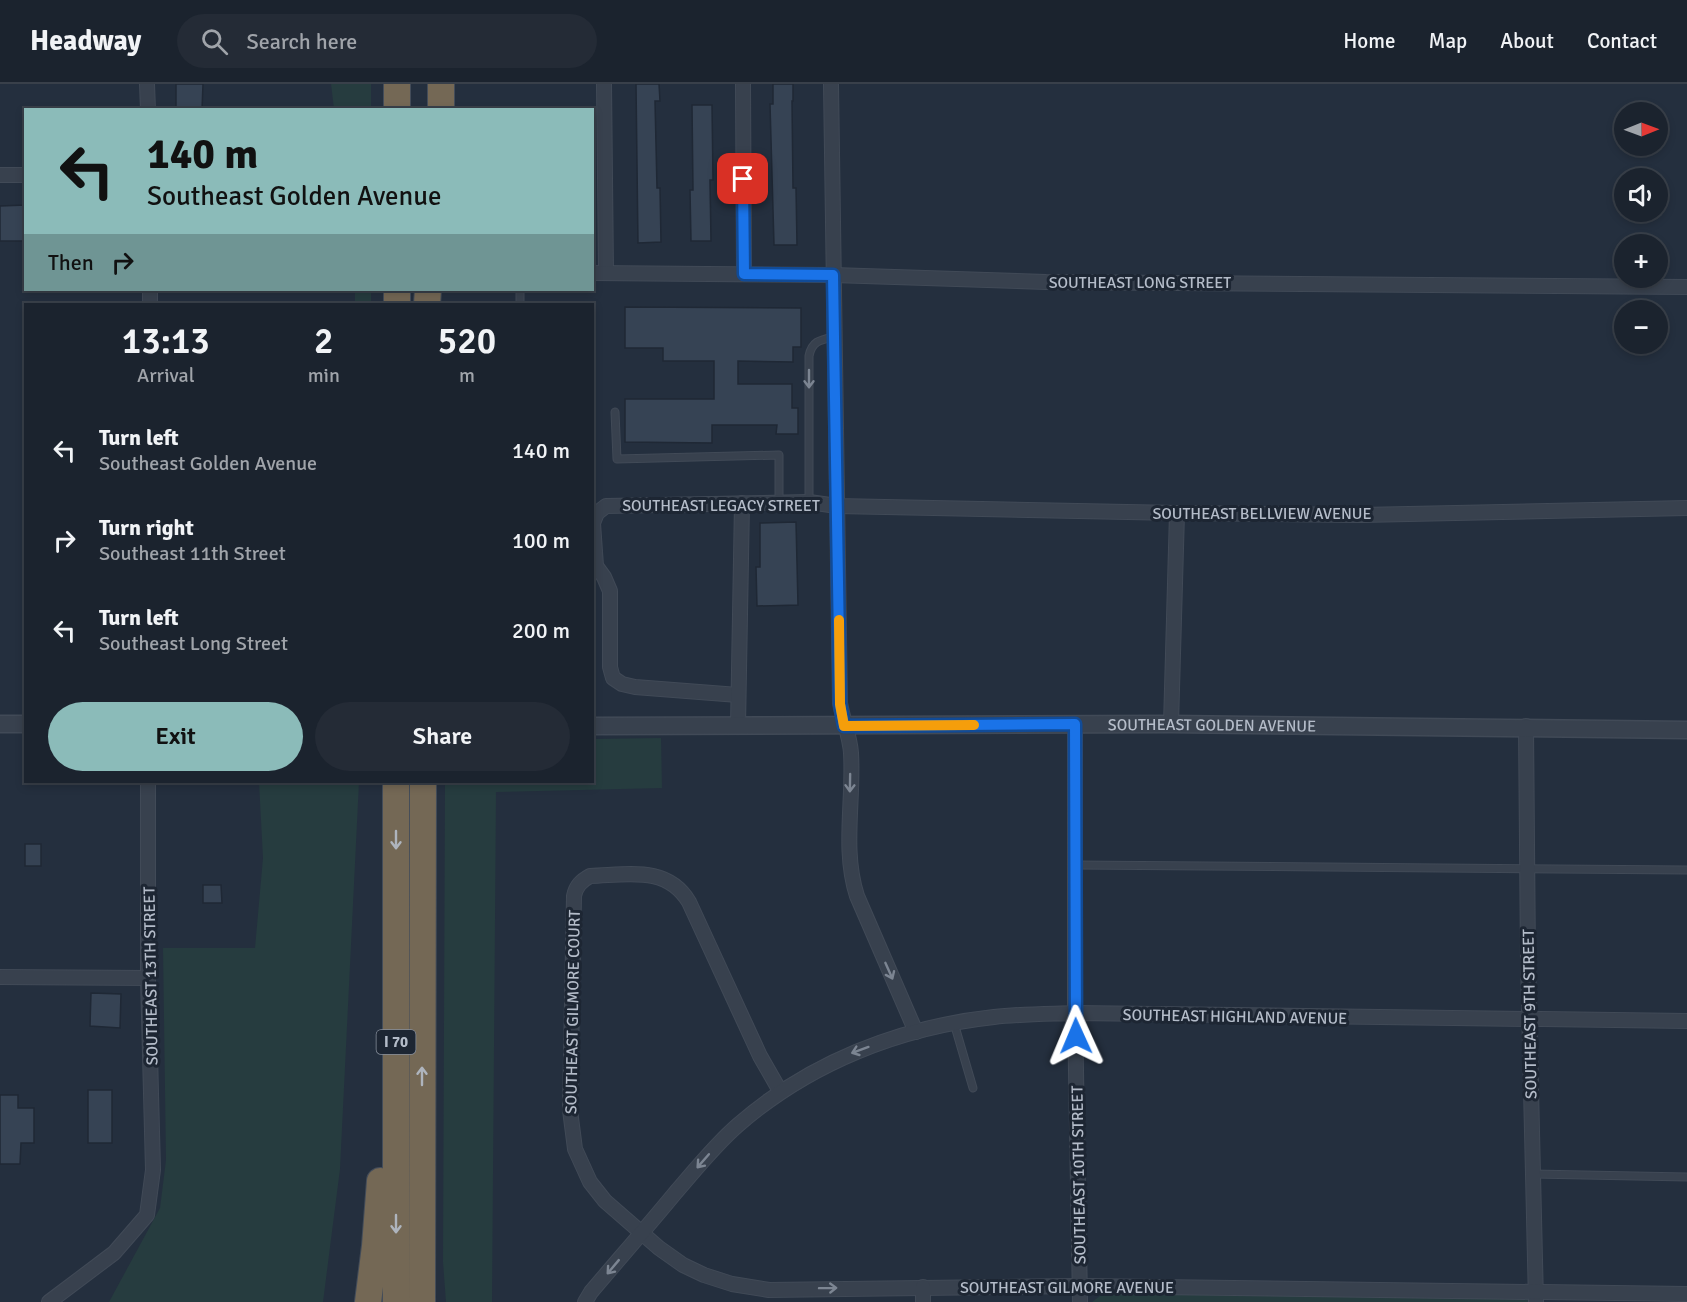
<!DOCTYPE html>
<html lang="en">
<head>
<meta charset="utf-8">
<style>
  body { margin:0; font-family:Signika,sans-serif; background:#242b36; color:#f1f3f6; height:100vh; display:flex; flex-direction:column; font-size:22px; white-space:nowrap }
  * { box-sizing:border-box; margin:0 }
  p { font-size:20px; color:#a0a4aa }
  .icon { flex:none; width:33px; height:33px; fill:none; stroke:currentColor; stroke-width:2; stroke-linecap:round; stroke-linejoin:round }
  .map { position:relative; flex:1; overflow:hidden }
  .sheet { position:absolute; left:24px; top:219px; width:570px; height:480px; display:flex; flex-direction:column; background:#1b232e; border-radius:0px; box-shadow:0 3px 9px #0003,0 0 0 2px #39404a }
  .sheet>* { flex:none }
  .hud { position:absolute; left:24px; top:24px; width:570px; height:183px; border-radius:0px; box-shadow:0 3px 9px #0003,0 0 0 2px #39404a; background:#8bbbb9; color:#111; overflow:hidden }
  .needle { width:39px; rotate:89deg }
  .tools { position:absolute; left:1614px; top:18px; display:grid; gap:12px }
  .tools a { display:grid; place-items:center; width:54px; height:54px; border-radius:50%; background:#1b232e; box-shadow:0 3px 9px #0003,0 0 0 2px #39404a; font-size:30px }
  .pin { position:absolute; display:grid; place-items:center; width:51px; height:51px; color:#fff; margin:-26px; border-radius:12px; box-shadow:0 3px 9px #0006 }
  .me { position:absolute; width:66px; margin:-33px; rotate:359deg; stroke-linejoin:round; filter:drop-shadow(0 0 4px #0008) }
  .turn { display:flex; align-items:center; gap:21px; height:126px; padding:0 24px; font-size:27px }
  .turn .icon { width:78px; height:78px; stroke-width:2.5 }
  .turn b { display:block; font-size:42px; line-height:51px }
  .then { display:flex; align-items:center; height:57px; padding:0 24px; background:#0003; gap:12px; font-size:22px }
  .eta { display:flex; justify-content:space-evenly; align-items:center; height:102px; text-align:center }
  .eta b { font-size:36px; font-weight:600; line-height:42px }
  .cta { display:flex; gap:12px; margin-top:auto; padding:12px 24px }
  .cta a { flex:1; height:69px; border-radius:36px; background:#8bbbb9; color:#111; font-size:24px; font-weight:600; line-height:69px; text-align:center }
  .cta a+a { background:#242b36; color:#f1f3f6 }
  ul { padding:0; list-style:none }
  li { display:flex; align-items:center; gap:18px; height:90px; padding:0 24px }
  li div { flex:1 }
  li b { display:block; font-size:22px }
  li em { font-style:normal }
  header { display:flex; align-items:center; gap:36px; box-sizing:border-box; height:84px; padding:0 30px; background:#1b232e; border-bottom:2px solid #39404a }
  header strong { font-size:28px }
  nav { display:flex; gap:33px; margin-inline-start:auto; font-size:21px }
  .search { width:420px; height:54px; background:#242b36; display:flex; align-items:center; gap:15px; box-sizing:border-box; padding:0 21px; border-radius:33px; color:#a0a4aa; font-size:22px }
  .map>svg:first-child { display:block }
  .green { fill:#263c3f }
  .building { fill:#364354; stroke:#1f2835; stroke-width:1.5 }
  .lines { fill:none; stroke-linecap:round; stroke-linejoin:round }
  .service-casing { stroke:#414a57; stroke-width:9 }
  .minor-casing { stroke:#414a57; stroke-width:16 }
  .tertiary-casing { stroke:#414a57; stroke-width:19 }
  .motorway-casing { stroke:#434c59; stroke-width:28 }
  .service { stroke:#38414e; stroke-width:7 }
  .minor { stroke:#38414e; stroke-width:14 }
  .tertiary { stroke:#38414e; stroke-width:16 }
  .motorway { stroke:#746855; stroke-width:26 }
  .oneway { stroke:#7c8592 }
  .oneway2 { stroke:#aeb4bd }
  .route-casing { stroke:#114b97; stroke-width:15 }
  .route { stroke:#1a73e8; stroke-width:10 }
  .slow { stroke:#f59e0b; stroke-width:10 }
  .labels { text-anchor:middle; stroke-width:6; stroke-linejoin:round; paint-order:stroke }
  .shield { fill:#1d2633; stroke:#878f9c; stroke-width:1.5 }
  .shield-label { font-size:15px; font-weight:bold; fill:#b4bcc9 }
  .street-label { font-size:16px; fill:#b4bcc9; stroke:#1d2633 }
</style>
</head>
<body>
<header>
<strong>Headway</strong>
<div class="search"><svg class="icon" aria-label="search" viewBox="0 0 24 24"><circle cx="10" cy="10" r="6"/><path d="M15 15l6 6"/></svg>Search here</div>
<nav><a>Home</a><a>Map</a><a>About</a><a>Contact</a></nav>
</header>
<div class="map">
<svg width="1687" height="1218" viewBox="0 0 1687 1218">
  <rect width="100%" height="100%" fill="#242f3e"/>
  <g class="green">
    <polygon points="331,0 371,0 371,25 334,25"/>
    <rect x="355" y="206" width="16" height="14"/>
    <polygon points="661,654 662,704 496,708 492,1218 446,1218 443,1178 445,698 592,698 593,655"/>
    <polygon points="259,698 359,698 340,1085 323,1218 109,1218 160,1124 166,1076 163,864 255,864 263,774"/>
    <polygon points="1115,1208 1525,1213 1531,1218 1092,1218 1104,1209"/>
  </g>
  <g class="building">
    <polygon points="176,0 203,0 202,26 176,26"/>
    <polygon points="636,0 659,0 660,17 655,17 657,104 660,104 661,158 638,159"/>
    <polygon points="773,0 793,0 793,17 792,17 793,104 796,104 797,161 774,161 770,20 773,20"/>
    <polygon points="692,21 712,21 713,96 710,96 711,157 691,157 690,106 693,106"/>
    <polygon points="26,121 26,157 0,157 0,122"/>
    <polygon points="625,223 801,224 801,263 793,263 793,278 738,277 738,300 792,300 792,324 798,324 798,350 776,350 777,341 712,341 712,359 625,358 625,315 714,315 714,277 663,277 663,264 625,264"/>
    <polygon points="796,438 798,521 757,522 756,483 760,483 760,439"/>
    <rect x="25" y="760" width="16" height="22"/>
    <polygon points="203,801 221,801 222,819 203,819"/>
    <polygon points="91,909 121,910 120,944 90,942"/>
    <rect x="88" y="1006" width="24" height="53"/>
    <polygon points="0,1011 18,1011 18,1024 34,1024 34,1059 21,1059 20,1080 0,1080"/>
  </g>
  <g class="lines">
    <defs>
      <g id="service">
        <polyline points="520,206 520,220"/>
        <polyline points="615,328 617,375 779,371 779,419"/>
        <path d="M809,418V272C812,257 820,256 834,253"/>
        <polyline points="1076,781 1687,786"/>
        <polyline points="954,939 973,1004"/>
        <polyline points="1533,1090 1687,1093"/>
      </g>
      <g id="minor">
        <polyline points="147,0 148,26"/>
        <polyline points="604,0 606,189"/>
        <polyline points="743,0 744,190"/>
        <path d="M831,0L840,619C843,636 850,653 851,669C854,717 842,766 857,812L916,948"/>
        <polyline points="0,91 26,91"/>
        <polyline points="592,189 833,191 1046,198 1687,203"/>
        <polyline points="150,206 150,220"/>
        <polyline points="738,611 635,603 622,600 613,594 610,583 610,507 604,493 596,482 593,439 597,429 606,422 809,418 837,422 1177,429 1362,431 1687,424"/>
        <polyline points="1075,640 1075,929 1080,1218"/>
        <polyline points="1171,640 1177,429"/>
        <polyline points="738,642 742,419"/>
        <polyline points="1526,642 1528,877 1536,1218"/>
        <polyline points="0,893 148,894"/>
        <path d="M780,1007L760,972L689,818C667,781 627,791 590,792C581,797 576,802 574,812L570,1026L575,1065L590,1098L605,1117L659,1164L683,1181L704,1191L732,1200L769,1206L1080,1202L1687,1210"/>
        <polyline points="923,1203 923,1218"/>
        <polyline points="49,1218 114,1169 147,1131 153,1086 148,894 148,698"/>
        <path d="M585,1218L591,1208C619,1175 648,1142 676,1108C696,1085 715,1061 738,1041C809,979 900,943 994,933C1021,930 1048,930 1075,929L1687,937"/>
      </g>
      <g id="tertiary">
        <polyline points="0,640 26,640"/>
        <path id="s1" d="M592,642L1171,640L1687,646"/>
      </g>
      <g id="motorway">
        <polyline points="397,26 397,0"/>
        <polyline points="441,26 441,0"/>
        <polyline points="397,220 397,206"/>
        <polyline points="427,220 428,206"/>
        <polyline points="368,1218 375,1162 380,1097"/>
        <polyline points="396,1218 396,698"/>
        <polyline points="422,1218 423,698"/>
      </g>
    </defs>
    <use href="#service" class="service-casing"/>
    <use href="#minor" class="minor-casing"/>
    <use href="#tertiary" class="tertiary-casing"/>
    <use href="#motorway" class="motorway-casing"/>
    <use href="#service" class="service"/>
    <use href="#minor" class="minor"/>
    <use href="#tertiary" class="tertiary"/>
    <use href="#motorway" class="motorway"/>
  </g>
  <defs><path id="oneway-shaft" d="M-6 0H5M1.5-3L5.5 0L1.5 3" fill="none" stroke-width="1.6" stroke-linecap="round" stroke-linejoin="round" transform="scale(1.5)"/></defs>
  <g class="oneway">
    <use href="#oneway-shaft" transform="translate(809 295) rotate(90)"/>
    <use href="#oneway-shaft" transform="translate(850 699) rotate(91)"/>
    <use href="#oneway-shaft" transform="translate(889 887) rotate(66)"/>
    <use href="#oneway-shaft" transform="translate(860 966) rotate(160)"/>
    <use href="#oneway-shaft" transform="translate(703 1077) rotate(131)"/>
    <use href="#oneway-shaft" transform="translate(613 1183) rotate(130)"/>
    <use href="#oneway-shaft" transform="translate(828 1204) rotate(-1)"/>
  </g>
  <g class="oneway2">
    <use href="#oneway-shaft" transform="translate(396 756) rotate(90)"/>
    <use href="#oneway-shaft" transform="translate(422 992) rotate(-90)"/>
    <use href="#oneway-shaft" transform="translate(396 1140) rotate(90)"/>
  </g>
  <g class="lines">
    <defs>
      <polyline id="route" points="743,95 744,190 833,191 840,620 844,642 1075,640 1076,952"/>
    </defs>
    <use href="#route" class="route-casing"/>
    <use href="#route" class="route"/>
    <polyline class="slow" points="839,536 840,620 844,642 974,641"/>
  </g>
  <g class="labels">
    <rect class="shield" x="376.5" y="946" width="39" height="24" rx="4.5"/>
    <g class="shield-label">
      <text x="396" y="963">I 70</text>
    </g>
    <g class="street-label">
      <text x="1140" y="204">SOUTHEAST LONG STREET</text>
      <text x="721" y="427">SOUTHEAST LEGACY STREET</text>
      <text x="1262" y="435">SOUTHEAST BELLVIEW AVENUE</text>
      <text dy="6" stroke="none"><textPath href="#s1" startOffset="620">SOUTHEAST GOLDEN AVENUE</textPath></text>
      <text transform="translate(150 892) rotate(-91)" y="6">SOUTHEAST 13TH STREET</text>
      <text transform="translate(572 928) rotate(-89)" y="6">SOUTHEAST GILMORE COURT</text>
      <text transform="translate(1529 930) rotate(-91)" y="6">SOUTHEAST 9TH STREET</text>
      <text transform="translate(1235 932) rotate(1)" y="6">SOUTHEAST HIGHLAND AVENUE</text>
      <text transform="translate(1078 1091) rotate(-91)" y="6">SOUTHEAST 10TH STREET</text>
      <text x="1067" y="1209">SOUTHEAST GILMORE AVENUE</text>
    </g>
  </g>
</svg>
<div class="tools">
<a><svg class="needle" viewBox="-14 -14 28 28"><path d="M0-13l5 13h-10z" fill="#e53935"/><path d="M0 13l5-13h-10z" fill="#a0a4aa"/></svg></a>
<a><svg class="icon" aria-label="sound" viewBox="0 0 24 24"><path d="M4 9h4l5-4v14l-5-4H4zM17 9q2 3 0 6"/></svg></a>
<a>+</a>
<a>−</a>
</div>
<div class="pin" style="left:743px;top:95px;background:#d93025"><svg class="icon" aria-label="arrive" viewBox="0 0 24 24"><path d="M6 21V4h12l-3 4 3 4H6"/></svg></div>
<svg class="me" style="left:1076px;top:952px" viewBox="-20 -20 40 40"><path d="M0-17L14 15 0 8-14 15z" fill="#1a73e8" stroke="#fff" stroke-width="4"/></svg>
<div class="hud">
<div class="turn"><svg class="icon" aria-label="left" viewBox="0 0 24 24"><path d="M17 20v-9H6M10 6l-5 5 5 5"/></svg><div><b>140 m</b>Southeast Golden Avenue</div></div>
<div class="then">Then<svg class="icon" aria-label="right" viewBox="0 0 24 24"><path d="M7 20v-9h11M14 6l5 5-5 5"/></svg></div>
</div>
<section class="sheet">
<div class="eta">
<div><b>13:13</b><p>Arrival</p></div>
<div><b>2</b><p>min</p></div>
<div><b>520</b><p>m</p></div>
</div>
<ul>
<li><svg class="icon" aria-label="left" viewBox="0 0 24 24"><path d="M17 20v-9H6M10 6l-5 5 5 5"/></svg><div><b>Turn left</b><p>Southeast Golden Avenue</p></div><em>140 m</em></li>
<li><svg class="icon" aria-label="right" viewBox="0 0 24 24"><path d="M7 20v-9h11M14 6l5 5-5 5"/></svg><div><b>Turn right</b><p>Southeast 11th Street</p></div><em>100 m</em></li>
<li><svg class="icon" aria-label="left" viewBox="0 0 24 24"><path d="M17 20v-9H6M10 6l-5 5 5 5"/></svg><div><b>Turn left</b><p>Southeast Long Street</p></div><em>200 m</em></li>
</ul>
<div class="cta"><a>Exit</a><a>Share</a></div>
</section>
</div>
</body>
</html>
